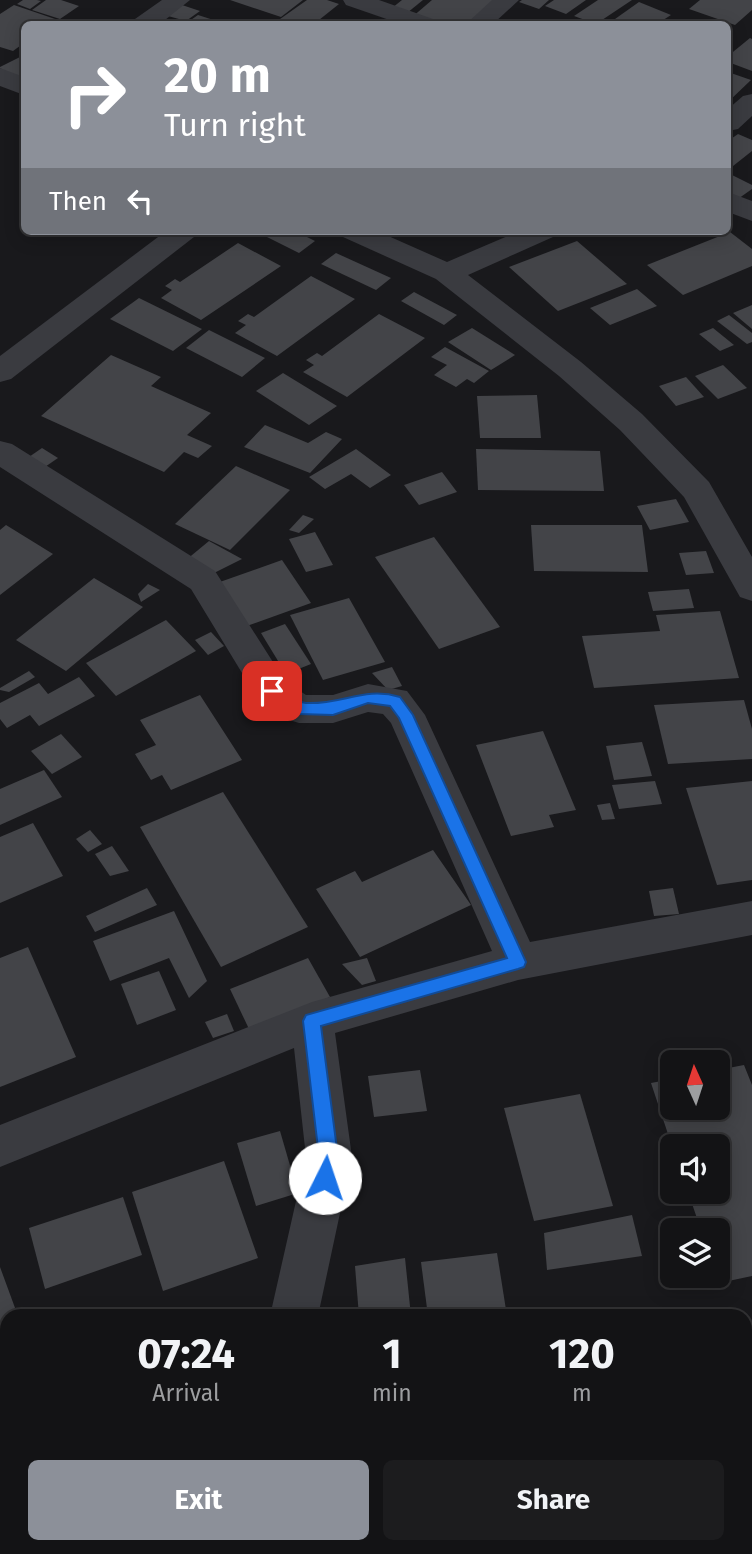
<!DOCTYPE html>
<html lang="en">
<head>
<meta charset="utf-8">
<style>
  body { margin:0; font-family:"Fira Sans",sans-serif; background:#1c1c1e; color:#f1f3f6; height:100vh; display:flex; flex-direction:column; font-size:26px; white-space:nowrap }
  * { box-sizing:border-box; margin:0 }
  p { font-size:23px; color:#9d9ea0 }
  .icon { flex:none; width:38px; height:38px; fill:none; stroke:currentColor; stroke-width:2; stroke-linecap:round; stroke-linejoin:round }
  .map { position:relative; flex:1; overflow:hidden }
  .side { position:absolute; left:0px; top:1309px; width:752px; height:245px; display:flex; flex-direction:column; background:#131315; border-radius:21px 21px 0 0; box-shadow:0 4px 18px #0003,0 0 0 2px #323234 }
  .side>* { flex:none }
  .hud { position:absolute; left:21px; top:21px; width:710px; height:214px; border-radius:10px; box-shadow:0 4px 18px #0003,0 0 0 2px #323234; background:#8c9099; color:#fff; overflow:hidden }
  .needle { width:46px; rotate:357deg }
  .tools { position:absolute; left:660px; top:1050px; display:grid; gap:14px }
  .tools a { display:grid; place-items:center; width:70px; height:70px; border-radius:10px; background:#131315; box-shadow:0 4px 18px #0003,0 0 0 2px #323234; font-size:35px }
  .pin { position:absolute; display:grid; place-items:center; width:60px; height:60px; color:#fff; margin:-30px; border-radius:14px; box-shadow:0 4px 10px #0006 }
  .me { position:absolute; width:77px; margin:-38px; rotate:4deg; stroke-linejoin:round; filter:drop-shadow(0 0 5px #0008) }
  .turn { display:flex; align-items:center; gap:24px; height:147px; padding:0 28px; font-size:32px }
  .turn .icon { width:91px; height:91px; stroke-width:2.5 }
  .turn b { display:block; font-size:49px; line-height:60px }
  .then { display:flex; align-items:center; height:66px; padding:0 28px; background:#0003; gap:14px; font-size:26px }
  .eta { display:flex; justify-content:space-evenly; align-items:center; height:119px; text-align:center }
  .eta b { font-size:42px; font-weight:700; line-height:49px }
  .action { display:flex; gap:14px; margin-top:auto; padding:14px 28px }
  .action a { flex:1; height:80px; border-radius:10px; background:#8c9099; color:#fff; font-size:28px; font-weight:700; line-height:80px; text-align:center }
  .action a+a { background:#1c1c1e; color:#f1f3f6 }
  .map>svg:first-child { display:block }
  .building { fill:#434448 }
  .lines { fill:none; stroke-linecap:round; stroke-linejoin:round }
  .minor { fill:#3a3b40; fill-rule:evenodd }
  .route { fill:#1a73e8; stroke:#114b97; stroke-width:2 }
</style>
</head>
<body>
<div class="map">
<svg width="752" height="1554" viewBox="0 0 752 1554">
  <rect width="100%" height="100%" fill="#19191c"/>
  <g class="building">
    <polygon points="23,0 37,0 41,1 30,9 17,4"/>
    <polygon points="46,0 61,0 79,6 60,19 32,10"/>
    <polygon points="230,0 303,0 281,17"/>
    <polygon points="307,0 327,0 339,4 314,24 273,24"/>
    <polygon points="402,0 423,0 407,13 392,8"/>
    <polygon points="432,0 497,0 469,24 431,24 411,18"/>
    <polygon points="522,0 549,0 539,9 519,2"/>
    <polygon points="554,0 586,0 566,14 545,6"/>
    <polygon points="598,0 632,0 596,24 574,16"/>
    <polygon points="700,0 752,0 752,10 735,25 689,9"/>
    <polygon points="639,2 671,15 657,24 608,24"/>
    <polygon points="14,5 58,20 51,24 24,24 24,43 13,51 0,47 0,14"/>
    <polygon points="182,5 200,11 186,21 168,16"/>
    <polygon points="198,15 226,24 185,24"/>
    <polygon points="750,38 752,39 752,71 728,62 728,56"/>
    <polygon points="24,55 24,82 0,68 0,67"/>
    <polygon points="728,72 751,80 728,102"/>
    <polygon points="738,134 752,140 752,151 728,170 728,141"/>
    <polygon points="728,173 752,185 752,189 735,201 728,198"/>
    <polygon points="255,231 295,231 315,241 299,253"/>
    <polygon points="730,232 752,249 752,266 683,295 647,265"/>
    <polygon points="577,241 627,284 558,311 509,267"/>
    <polygon points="238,243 281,266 201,320 161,298 172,290 165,286 175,279 180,282"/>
    <polygon points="336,253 391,278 376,290 321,264"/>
    <polygon points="311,276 355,299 277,356 235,333 246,325 238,321 248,314 254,317"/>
    <polygon points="637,289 657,306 610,325 590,308"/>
    <polygon points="414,292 457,315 444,325 401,301"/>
    <polygon points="139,298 202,329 173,351 110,319"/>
    <polygon points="752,305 752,329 733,313"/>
    <polygon points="379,314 425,338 347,397 303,372 314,365 306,360 317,353 322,356"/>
    <polygon points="729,315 752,333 752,342 747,344 717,321"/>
    <polygon points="472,328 515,355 491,370 448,342"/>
    <polygon points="713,328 734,345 720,351 699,334"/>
    <polygon points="209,330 265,358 242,377 186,348"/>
    <polygon points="445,347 489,371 474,383 467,379 456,387 434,375 447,365 431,357"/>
    <polygon points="111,355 161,377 151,386 211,413 187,435 212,446 198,458 184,452 164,472 41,416"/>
    <polygon points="723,365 747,388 718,399 695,376"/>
    <polygon points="283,373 337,406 309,425 256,391"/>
    <polygon points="686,377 704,397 676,406 659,386"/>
    <polygon points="537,395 541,438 480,438 477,396"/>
    <polygon points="265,425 308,443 326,432 342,439 310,473 244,447"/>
    <polygon points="42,448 58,458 42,469 26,459"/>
    <polygon points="356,449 391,475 370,488 351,474 325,489 309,477"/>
    <polygon points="476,449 600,451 604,491 478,490"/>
    <polygon points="236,466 290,490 230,550 175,524"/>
    <polygon points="442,472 457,492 419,505 404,485"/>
    <polygon points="676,499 689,522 650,530 637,506"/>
    <polygon points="303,515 314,519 299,533 289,530"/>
    <polygon points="6,525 53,554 0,595 0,530"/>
    <polygon points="531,525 642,525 648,572 534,571"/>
    <polygon points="315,532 333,565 306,572 289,539"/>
    <polygon points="434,537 500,627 439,649 375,557"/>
    <polygon points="209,541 242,559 212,574 186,560"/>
    <polygon points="706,551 714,573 686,575 679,553"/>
    <polygon points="282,560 311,603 244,627 217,583"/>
    <polygon points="94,578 143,607 66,671 16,640"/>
    <polygon points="148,584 160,590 141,602 138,594"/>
    <polygon points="689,589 694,608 653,611 648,592"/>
    <polygon points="349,598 385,662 323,680 290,615"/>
    <polygon points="720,611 739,678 594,688 582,636 660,631 656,615"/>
    <polygon points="166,620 196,651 116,696 86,663"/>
    <polygon points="285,624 311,664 286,674 261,633"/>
    <polygon points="211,632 224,646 208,655 195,640"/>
    <polygon points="392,667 402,686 388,690 372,673"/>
    <polygon points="29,671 35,677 9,692 0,690 0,688"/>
    <polygon points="79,677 95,696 39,726 30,715 7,728 0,719 0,703 39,683 48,694"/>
    <polygon points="200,695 242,760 171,790 162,775 151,780 135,754 156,745 140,720"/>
    <polygon points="744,700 752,729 752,759 668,764 654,705"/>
    <polygon points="543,731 576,810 549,815 554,827 511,836 476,745"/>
    <polygon points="61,734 82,757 52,774 31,751"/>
    <polygon points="642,742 652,776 614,780 606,746"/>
    <polygon points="44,770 62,797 0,825 0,789"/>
    <polygon points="655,781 662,804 619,809 612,785"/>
    <polygon points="752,781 752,880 717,885 686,788"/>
    <polygon points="223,792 308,927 221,967 140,827"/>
    <polygon points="610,803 615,819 602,820 597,805"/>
    <polygon points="33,823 63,876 0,903 0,837"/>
    <polygon points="90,830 102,844 88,852 76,839"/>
    <polygon points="112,846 129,871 110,876 95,854"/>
    <polygon points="433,850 471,905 360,957 316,889 355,871 362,882"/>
    <polygon points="147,888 157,905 95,932 86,916"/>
    <polygon points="673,888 679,914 654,916 649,891"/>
    <polygon points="174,911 207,981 189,998 169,958 110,981 93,941"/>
    <polygon points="28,947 76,1057 0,1087 0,958"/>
    <polygon points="308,958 330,997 249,1029 230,989"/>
    <polygon points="367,958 376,981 362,985 342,964"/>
    <polygon points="159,971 176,1010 137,1025 121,984"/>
    <polygon points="227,1014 234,1031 213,1038 205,1022"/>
    <polygon points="744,1065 752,1085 752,1276 719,1283 717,1276 718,1230 701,1230 688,1192 718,1192 718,1146 672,1146 651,1083 672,1079 672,1108 718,1108 718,1070"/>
    <polygon points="420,1070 427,1111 374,1117 368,1076"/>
    <polygon points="580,1094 613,1206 534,1221 504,1108"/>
    <polygon points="280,1131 298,1193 256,1206 237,1143"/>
    <polygon points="224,1161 258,1258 163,1291 132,1192"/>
    <polygon points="123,1197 142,1255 45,1289 29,1228"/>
    <polygon points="632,1215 642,1256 547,1270 544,1233"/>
    <polygon points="497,1253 507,1316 428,1316 421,1262"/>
    <polygon points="405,1258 411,1316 359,1316 355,1266"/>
    <polygon points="0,1267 18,1316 7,1316 7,1374 0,1378"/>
    <polygon points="7,1389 7,1516 0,1519 0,1392"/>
    <polygon points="57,1547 98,1547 99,1554 59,1554"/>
    <polygon points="525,1547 699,1547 698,1554 534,1554 524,1552"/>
  </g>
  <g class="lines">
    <g class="minor">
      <polygon points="162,0 190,0 160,24 132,24 135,19"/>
      <polygon points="343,0 379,0 433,19 437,24 401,24 346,5"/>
      <polygon points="492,0 519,0 493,24 466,24"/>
      <polygon points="0,68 24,77 24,95 0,86"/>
      <polygon points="752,94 752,116 738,129 728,131 728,109 743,96"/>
      <polygon points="728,192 752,201 752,221 728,212"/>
      <polygon points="166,231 199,231 194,237 11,379 0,382 0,356"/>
      <polygon points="338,231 377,231 447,262 519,231 558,231 553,237 468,275 581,362 642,414 709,482 752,557 752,601 740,597 684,497 620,430 559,376 436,279 343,237"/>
      <polygon points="0,441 12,444 215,571 285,681 306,695 333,695 368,684 407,691 425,715 530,942 752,901 752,935 518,980 335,1033 352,1157 318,1316 270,1316 306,1157 294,1048 0,1167 0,1125 312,1002 492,951 391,723 383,714 368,712 333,723 299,723 286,719 259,701 191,589 0,467"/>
      <polygon points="217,1547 269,1547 268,1554 216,1554"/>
    </g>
  </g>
  <path class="route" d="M272,685C284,689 294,702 306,703C342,705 364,686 400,697L413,715L526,962L524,967L518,969L321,1026L338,1157L331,1185L325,1187L318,1185L315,1178L319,1157L303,1021L306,1015L507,958L399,718L390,706L368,703L333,715L299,714L266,695L264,691L266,687Z"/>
</svg>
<div class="tools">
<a><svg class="needle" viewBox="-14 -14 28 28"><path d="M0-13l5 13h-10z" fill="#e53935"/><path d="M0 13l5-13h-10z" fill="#9d9ea0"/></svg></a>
<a><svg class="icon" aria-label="sound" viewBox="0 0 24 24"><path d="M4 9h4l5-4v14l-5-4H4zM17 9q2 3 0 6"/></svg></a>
<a><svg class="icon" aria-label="layers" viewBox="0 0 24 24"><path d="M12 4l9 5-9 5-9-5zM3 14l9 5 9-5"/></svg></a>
</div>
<div class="pin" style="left:272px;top:691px;background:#d93025"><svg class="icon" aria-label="arrive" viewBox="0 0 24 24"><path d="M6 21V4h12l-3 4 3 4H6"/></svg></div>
<svg class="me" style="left:325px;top:1178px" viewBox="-20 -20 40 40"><circle r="19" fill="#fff"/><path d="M0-13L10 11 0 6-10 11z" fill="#1a73e8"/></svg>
<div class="hud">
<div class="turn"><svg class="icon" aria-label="right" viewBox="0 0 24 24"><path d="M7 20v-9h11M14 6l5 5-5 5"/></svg><div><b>20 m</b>Turn right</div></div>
<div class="then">Then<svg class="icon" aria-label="left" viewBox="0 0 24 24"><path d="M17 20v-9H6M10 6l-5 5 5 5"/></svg></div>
</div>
<section class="side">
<div class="eta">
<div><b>07:24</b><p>Arrival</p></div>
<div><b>1</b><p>min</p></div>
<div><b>120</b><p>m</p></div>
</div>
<div class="action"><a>Exit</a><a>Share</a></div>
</section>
</div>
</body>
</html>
